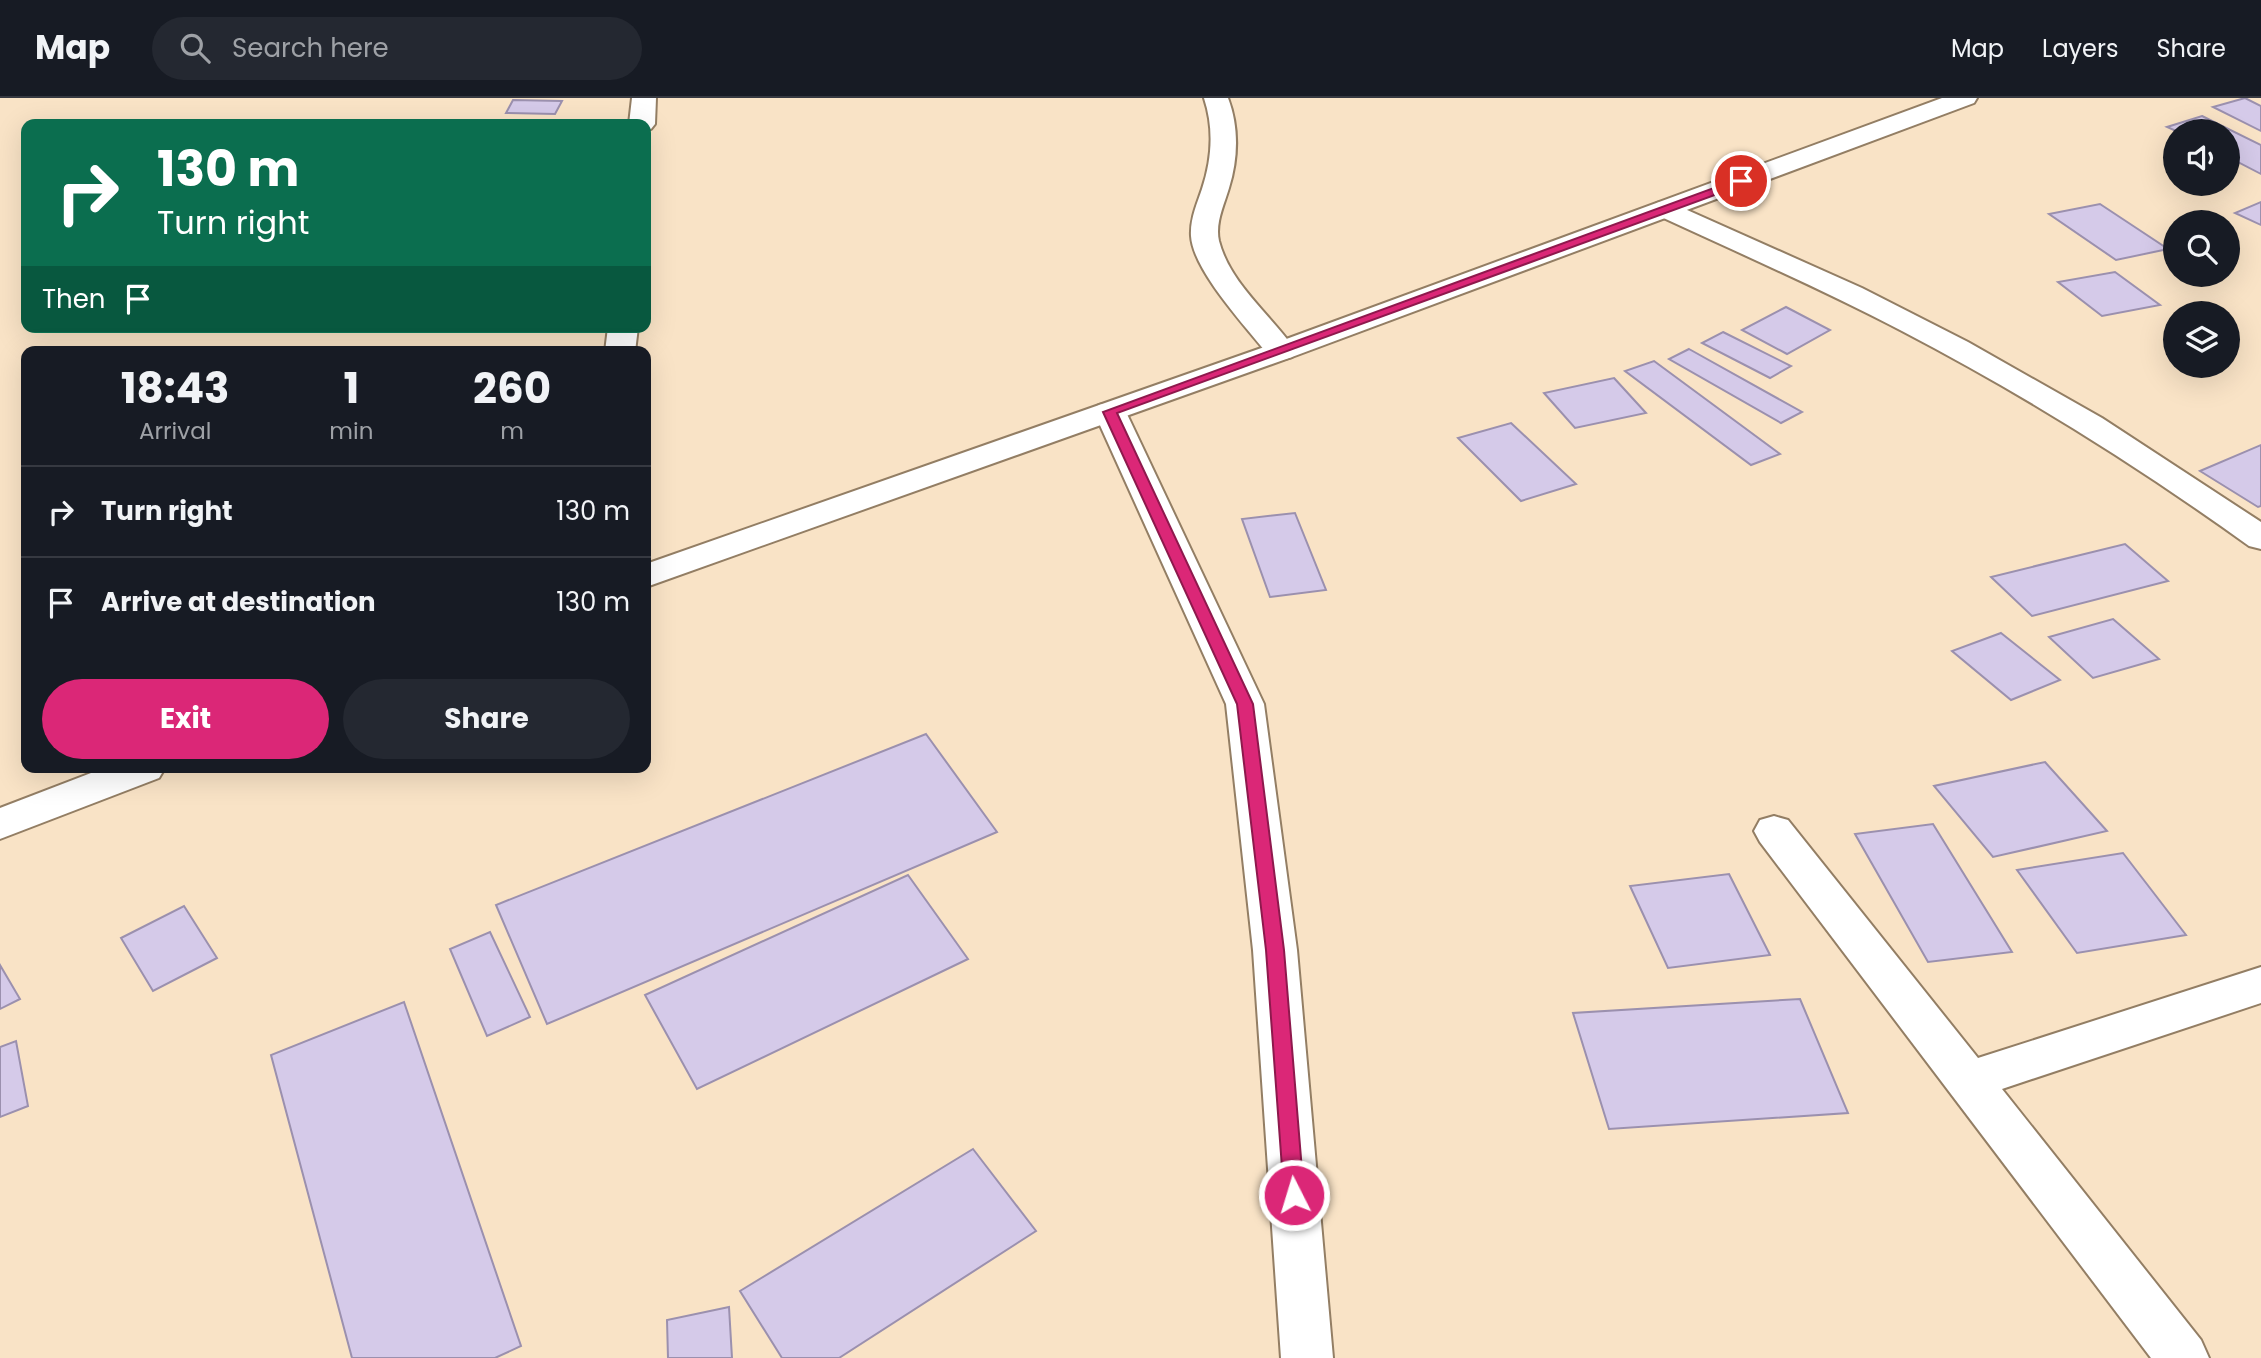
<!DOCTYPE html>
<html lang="en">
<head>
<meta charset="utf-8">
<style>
  body { margin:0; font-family:Poppins,sans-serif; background:#242831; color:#f1f3f6; height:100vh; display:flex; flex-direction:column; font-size:26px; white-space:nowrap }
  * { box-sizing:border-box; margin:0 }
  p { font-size:23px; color:#9ea1a6 }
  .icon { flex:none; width:38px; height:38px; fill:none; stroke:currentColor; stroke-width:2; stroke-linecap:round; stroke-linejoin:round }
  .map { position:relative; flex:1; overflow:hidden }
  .panel { position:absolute; left:21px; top:248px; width:630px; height:427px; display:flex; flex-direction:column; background:#171b24; border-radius:14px; box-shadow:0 7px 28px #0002 }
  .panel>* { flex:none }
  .guide { position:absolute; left:21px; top:21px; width:630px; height:214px; border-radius:14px; box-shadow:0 7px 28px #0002; background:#0b6e4f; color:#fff; overflow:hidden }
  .buttons { position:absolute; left:2163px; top:21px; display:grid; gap:14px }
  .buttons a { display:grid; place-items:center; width:77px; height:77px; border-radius:50%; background:#171b24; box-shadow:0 7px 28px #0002; font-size:35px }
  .pin { position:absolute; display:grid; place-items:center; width:60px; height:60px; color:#fff; margin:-30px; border:4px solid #fff; border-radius:50%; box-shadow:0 2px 7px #0007 }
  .me { position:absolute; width:77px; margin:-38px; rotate:355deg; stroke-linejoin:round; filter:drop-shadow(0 0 5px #0008) }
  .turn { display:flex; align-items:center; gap:24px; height:147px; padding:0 21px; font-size:32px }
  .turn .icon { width:91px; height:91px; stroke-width:2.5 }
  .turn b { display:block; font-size:49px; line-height:60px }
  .then { display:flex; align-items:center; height:66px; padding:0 21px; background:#0003; gap:14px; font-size:26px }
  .eta { display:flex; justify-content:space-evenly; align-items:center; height:119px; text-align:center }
  .eta b { font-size:42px; font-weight:700; line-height:49px }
  .cta { display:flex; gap:14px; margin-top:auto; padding:14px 21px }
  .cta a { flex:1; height:80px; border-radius:42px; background:#db2777; color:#fff; font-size:28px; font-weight:700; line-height:80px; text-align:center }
  .cta a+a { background:#242831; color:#f1f3f6 }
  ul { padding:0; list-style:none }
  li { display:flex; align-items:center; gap:21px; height:91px; padding:0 21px; border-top:2px solid #363941 }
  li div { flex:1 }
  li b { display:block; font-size:26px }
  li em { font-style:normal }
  header { display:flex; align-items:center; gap:42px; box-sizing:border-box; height:98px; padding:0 35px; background:#171b24; border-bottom:2px solid #363941 }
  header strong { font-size:33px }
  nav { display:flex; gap:38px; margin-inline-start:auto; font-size:24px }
  .search { width:490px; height:63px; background:#242831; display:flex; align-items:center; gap:18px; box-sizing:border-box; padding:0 24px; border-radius:38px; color:#9ea1a6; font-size:26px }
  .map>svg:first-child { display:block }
  .building { fill:#d5cae9; stroke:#9b90ae; stroke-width:2 }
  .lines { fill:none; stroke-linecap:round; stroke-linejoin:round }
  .street-casing { stroke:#937e64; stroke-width:4 }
  .secondary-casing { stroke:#937e64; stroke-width:4 }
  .street { fill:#fff; fill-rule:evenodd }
  .secondary { fill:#fff; fill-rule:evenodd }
  .route { fill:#db2777; stroke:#8e194d; stroke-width:2 }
</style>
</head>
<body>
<header>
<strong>Map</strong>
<div class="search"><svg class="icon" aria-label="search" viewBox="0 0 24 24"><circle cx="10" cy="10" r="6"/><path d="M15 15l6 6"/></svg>Search here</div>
<nav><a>Map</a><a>Layers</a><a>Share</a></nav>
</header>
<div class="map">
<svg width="2261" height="1260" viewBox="0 0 2261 1260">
  <rect width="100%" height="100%" fill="#f9e3c6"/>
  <g class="building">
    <polygon points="2245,0 2261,8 2261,33 2213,9"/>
    <polygon points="513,2 562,3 555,16 506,15"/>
    <polygon points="2202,18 2261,47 2261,76 2228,59 2228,33 2176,33 2167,29"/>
    <polygon points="2261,104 2261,127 2235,115"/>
    <polygon points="2100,106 2168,151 2116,162 2049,116"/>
    <polygon points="2115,174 2160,207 2102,218 2058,184"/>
    <polygon points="1786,209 1830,232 1787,256 1742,232"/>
    <polygon points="1723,234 1791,268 1770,280 1702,245"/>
    <polygon points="1689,251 1802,314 1781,325 1669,261"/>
    <polygon points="1654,263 1780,356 1751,367 1625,273"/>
    <polygon points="1614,280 1646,315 1575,330 1544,295"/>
    <polygon points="1511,325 1576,386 1521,403 1458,340"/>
    <polygon points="2261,347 2261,408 2258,409 2200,373"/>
    <polygon points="1295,415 1326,492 1270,499 1242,421"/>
    <polygon points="2125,446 2168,483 2032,518 1991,479"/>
    <polygon points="2113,521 2159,561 2093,580 2049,539"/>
    <polygon points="2001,535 2060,582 2011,602 1952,553"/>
    <polygon points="926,636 997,734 547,926 496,807"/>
    <polygon points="2045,664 2107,733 1993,759 1934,688"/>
    <polygon points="1933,726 2012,854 1928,864 1855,736"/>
    <polygon points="2123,755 2186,837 2077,855 2017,772"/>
    <polygon points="1729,776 1770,857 1668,870 1630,788"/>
    <polygon points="908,777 968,861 697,991 645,897"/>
    <polygon points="184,808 217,860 153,893 121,840"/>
    <polygon points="490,834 530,919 487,938 450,851"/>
    <polygon points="0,867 20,901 0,911"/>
    <polygon points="1800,901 1848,1015 1609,1031 1573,915"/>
    <polygon points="404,904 521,1248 495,1260 352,1260 271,957"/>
    <polygon points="16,943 28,1008 0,1019 0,949"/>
    <polygon points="973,1051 1036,1133 839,1260 782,1260 740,1193"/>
    <polygon points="729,1209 732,1260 668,1260 667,1222"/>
  </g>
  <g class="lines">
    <defs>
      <g id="street">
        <polygon points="632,0 656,0 655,26 651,31 646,33 646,26 629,26"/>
        <path d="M1204,0H1228C1239,29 1238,61 1229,90C1224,107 1215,125 1219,143C1230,186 1272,218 1296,253L1292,259L1281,262L1270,259C1248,231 1193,173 1191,138C1190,121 1197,106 1202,91C1212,61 1214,30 1204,0Z"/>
        <path d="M1667,103L1862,190L1968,244L2102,320L2261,424V451L2249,448C2138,368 2023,296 1902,233C1822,191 1739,155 1657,117L1653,111L1657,105Z"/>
        <polygon points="608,229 638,229 635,254 605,254"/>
        <polygon points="1110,305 1121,307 1126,314 1264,606 1297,852 1333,1260 1281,1260 1253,852 1226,606 1094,314 1099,307"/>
        <polygon points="1774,718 1788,722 1978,960 2261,869 2261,905 2002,991 2201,1242 2209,1260 2151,1260 1760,744 1754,733 1760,722"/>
      </g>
      <g id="secondary">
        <polygon points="1942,0 1977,0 1974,5 1292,259 646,489 646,466 1270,247"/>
        <polygon points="104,670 165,670 159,680 0,741 0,710"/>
      </g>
    </defs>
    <use href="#street" class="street-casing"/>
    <use href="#secondary" class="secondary-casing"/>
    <use href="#street" class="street"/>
    <use href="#secondary" class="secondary"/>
  </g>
  <polygon class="route" points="1741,80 1747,83 1745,86 1117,315 1253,606 1284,852 1304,1097 1301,1103 1294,1106 1287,1103 1284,1097 1266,852 1237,606 1103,314"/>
</svg>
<div class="buttons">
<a><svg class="icon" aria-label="sound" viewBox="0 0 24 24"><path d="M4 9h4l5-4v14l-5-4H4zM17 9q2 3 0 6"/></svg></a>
<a><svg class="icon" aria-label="search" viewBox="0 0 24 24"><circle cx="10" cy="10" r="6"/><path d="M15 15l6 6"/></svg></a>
<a><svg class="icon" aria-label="layers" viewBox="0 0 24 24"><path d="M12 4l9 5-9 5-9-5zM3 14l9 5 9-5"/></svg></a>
</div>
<div class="pin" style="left:1741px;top:83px;background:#d93025"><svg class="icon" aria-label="arrive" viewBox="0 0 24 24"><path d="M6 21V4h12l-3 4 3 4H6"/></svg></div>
<svg class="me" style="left:1294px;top:1097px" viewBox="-20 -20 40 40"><circle r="17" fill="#db2777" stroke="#fff" stroke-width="3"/><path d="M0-11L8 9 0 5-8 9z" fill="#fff"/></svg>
<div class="guide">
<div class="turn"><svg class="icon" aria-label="right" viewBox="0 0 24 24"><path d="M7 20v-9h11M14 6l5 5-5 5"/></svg><div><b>130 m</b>Turn right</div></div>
<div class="then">Then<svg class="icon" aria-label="arrive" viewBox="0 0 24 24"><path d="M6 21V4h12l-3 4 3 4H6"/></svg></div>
</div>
<section class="panel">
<div class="eta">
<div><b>18:43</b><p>Arrival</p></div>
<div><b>1</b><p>min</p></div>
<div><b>260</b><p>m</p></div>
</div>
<ul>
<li><svg class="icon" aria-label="right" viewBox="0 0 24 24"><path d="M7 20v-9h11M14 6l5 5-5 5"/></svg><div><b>Turn right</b></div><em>130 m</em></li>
<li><svg class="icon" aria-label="arrive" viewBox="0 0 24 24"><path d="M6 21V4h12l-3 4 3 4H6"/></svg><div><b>Arrive at destination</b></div><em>130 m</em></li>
</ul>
<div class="cta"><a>Exit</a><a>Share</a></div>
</section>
</div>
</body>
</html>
